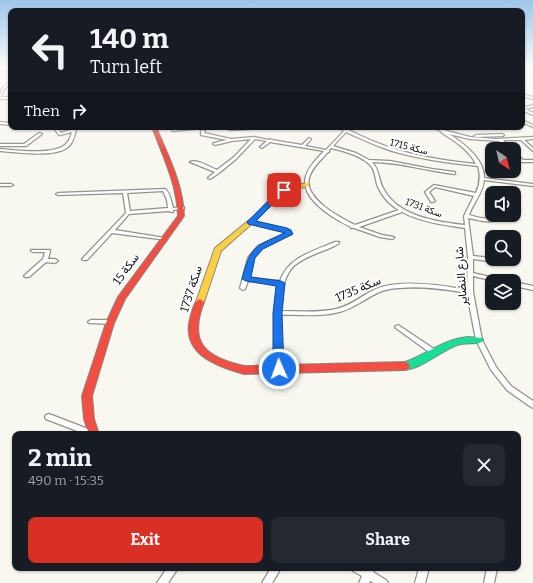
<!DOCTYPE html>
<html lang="en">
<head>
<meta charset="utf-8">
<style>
  body { margin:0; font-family:Bitter,Vazirmatn,serif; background:#242831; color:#f1f3f6; height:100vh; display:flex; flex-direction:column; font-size:15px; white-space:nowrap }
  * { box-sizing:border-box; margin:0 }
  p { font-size:13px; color:#9ea1a6 }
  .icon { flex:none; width:22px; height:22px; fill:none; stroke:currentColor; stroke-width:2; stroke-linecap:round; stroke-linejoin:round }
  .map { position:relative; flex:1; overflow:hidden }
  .details { position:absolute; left:12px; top:431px; width:509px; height:140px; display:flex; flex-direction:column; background:#171b24; border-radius:8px; box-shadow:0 1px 3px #0004 }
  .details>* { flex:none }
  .banner { position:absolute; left:8px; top:8px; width:517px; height:122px; border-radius:8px; box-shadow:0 1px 3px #0004; background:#171b24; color:#f1f3f6; overflow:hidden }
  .needle { width:26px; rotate:145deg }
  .tools { position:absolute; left:485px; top:142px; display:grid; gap:8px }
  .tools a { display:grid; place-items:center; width:36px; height:36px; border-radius:8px; background:#171b24; box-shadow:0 1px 3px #0004; font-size:20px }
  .pin { position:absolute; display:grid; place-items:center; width:34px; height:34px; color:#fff; margin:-17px; border-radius:8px; box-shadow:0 2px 6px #0006 }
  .me { position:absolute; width:44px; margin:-22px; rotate:358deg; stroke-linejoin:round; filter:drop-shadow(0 0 3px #0008) }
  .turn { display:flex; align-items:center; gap:14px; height:84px; padding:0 16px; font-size:18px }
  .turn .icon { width:52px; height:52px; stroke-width:2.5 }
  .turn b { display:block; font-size:28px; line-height:34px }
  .then { display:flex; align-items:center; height:38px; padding:0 16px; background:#0003; gap:8px; font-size:15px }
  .round { display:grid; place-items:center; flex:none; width:42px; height:42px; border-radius:8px; background:#242831 }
  .summary { display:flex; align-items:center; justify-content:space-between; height:68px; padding:0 16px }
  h1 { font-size:24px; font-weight:700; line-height:30px }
  .cta { display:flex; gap:8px; margin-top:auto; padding:8px 16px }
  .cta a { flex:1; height:46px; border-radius:8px; background:#d93025; color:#fff; font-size:16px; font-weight:700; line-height:46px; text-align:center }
  .cta a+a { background:#242831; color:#f1f3f6 }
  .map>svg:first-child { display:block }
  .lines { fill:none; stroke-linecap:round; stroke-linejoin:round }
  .street-casing { stroke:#92918e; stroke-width:2.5 }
  .fast-casing { stroke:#888885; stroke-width:2 }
  .slow-casing { stroke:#888885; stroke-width:2 }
  .jam-casing { stroke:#888885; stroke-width:2 }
  .street { fill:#fefefd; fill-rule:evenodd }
  .fast { fill:#16e098; fill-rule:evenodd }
  .slow { fill:#ffcf43; fill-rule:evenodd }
  .jam { fill:#f24e42; fill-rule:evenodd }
  .route { fill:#1a73e8; stroke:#114b97 }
  .labels { text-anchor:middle; stroke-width:4; stroke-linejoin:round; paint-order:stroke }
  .far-street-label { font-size:10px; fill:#0b0b0b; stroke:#fff }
  .street-label { font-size:12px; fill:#0b0b0b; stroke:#fff }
</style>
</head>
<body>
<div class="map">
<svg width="533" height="583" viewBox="0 0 533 583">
  <rect width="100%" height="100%" fill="#f8f7f0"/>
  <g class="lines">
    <defs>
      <g id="street">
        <polygon points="2,68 6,68 0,71 0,69"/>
        <polygon points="522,68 533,70 533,72 522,69"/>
        <path d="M10,81H11V83L4,89L1,97H11V99H0C0,89 3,87 10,81Z"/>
        <polygon points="522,94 533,97 533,99 522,96"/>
        <polygon points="533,105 533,107 525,109 533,113 533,115 522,110 522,108"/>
        <polygon points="522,120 533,125 533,127 522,122"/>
        <polygon points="0,122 11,123 11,125 0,124"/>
        <path d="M53,127H57L61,133L73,129V127H77C75,133 74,140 70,145C59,159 16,152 0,151V149C15,150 57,156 67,143C70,140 71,135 72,132L60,135H59Z"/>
        <polygon points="169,127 173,127 174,129 193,127 205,127 203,128 173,131"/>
        <polygon points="249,127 250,127 250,129 230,130 228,129 230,128"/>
        <polygon points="303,127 307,127 304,129 302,128"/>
        <path d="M338,127H342C348,130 353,132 359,135C396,153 435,160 476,164C469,150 455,141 442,133V132L432,127H437L447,131L470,137L495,139L533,137V139L524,140L533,148V151L521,140H503L512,149H508L499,141L470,139L449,134C463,143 485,159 484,178L533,184V186L484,180C483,193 473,203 469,215C477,217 488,221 496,216V215H500V217C491,225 480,220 468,218L473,256L492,258V259H502L505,261L502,263L473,259V273L503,280L504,281H494L473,276V292L482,340L496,367L511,386L533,401V408L531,407L507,390L491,370L476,340L467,293C445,289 423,286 400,288C394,288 388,289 382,291C366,297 353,310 335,313C317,317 299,314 280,315L282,369L281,371H277L276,369L274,313L279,284L248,281L245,289L243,290L240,288L248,258L258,246L286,233L282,231L249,223V221H251L286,229L290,231L291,234L262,248L253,258L248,278L280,281C288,257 314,251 335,242H339V243C333,248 324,250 317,253C310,256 301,260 295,265C283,275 281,296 281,311C299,311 318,313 336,309C351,306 362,295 376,289C401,279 441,285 467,290L468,257L465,228C444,225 421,222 402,212L359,227L382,235L394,237V238L392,239L380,237L354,228H351V227C335,219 299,199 306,176C309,166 317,159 324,151L270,142L262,148L260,147L267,141L255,139L236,159L219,173L210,179L208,178L209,177L215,172L190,162C198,159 209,167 217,170L234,157L251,139L232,141L215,145L213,144L214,143L227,140L201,135V131L203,130L205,131L204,133L231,139L254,137L269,140L270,139L272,140L302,145L309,138L311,139L305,146L326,150L344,131ZM346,132C360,138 374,145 389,150C418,159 448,163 478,166C481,176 480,184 476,193L434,185L425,192L431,202H433L435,201L429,192L435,187L474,196L464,216L465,225C436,222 397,216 383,188C378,179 380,171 372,162C400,162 427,171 454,174H455V172L432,169L390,161L369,160L356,153L333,146ZM331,148C344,151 363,156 371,166C376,172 375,180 378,187C382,196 390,205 399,210L355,225C339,217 304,199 309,178C312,167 321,160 328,152H329V150Z"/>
        <polygon points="39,133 42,134 26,146 0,146 0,144 24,144"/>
        <polygon points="502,134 504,135 503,136 476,137 474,136 476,135"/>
        <polygon points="514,152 523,160 533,160 533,162 521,162 514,155"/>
        <polygon points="269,175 271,175 291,188 290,189 288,189 269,177"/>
        <polygon points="0,184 11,184 13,185 11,186 0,186"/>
        <path d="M165,189C170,192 171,201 173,208L184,207V209L173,210V212H171L169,211L129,214L115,230L165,238H167V240L112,233L87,260H83L82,259L83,258L126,213L123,193L58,195L56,194L58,193ZM163,191L167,200L168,208L130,211L127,193Z"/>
        <polygon points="31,250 50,250 50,251 48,259 55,259 58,261 55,263 46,262 29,277 25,277 24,276 25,275 43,259 45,252 33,252 31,251"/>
        <polygon points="514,282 533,286 533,290 514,286"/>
        <polygon points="91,320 110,320 112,321 113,322 112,323 110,324 89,323 88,322 89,321"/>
        <polygon points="398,325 437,351 438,353 437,355 433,355 396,328 395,327 396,326"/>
        <polygon points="49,414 96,432 97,434 85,434 46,419 45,417 46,415"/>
        <polygon points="167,568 178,568 168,583 157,583"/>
        <polygon points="271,568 281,568 272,583 262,583"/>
        <polygon points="351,568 375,568 373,572 386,580 388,583 374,583 370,581 369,583 359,583 362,576 353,571"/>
        <polygon points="419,568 429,568 425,583 415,583"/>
        <polygon points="487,568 497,568 494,583 484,583"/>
      </g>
      <path id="fast" d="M468,337L482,338L483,340L482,342L479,343C472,343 464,343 457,345C442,350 416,373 402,369L400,366L402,363C425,356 443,339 468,337Z"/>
      <polygon id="slow" points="307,183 309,184 309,186 290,190 282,193 257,219 221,251 204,302 203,304 197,304 196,302 215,248 253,217 278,191 287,187"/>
      <g id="jam">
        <path d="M152,127H156C168,156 183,184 184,216L125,299L114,323L92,396L94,419L99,434H89L84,419L82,396L106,323L118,297L178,216C177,184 163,156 152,127Z"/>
        <path d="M200,299L204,302C188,343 205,357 244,366L405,362L408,363L410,366L408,369L405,370L244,374C215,366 179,353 191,315C193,309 194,301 200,299Z"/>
      </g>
    </defs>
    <use href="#street" class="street-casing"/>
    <use href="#fast" class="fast-casing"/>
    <use href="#slow" class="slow-casing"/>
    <use href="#jam" class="jam-casing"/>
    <use href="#street" class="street"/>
    <use href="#fast" class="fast"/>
    <use href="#slow" class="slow"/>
    <use href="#jam" class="jam"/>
  </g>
  <linearGradient id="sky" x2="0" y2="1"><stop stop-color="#9cc6ea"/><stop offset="0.45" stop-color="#fcfbf8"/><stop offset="1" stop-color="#fcfbf8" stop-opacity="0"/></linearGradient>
  <rect width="533" height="150" fill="url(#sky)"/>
  <path class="route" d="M282,188L287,190L256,221L287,228L291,230L293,234L263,249L255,258L251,277L281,281L285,283L282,313L284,369L283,372H275L273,369V313L276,286L246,281L242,279C251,245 254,247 285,233L248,224L247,222Z"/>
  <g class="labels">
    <g class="far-street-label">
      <text transform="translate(409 146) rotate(14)" y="4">سكة 1715</text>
      <text transform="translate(424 207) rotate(20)" y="4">سكة 1731</text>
    </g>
    <g class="street-label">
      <text transform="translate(126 269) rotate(-54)" y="4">سكة 15</text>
      <text transform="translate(461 276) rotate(-94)" y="4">شارع النضاير</text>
      <text transform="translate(191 289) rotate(-72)" y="4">سكة 1737</text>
      <text transform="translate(358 289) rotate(-23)" y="4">سكة 1735</text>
    </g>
  </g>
</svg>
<div class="tools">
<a><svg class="needle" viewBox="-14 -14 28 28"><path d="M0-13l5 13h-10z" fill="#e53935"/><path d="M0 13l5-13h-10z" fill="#9ea1a6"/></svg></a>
<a><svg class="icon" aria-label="sound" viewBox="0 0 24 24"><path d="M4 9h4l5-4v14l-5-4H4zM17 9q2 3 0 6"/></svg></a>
<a><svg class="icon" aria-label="search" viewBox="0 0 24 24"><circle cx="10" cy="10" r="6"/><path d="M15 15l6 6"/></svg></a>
<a><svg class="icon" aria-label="layers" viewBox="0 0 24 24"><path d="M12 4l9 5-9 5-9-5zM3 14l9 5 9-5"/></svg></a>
</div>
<div class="pin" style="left:284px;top:190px;background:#d93025"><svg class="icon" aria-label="arrive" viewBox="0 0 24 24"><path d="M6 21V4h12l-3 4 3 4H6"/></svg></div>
<svg class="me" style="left:279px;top:369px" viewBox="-20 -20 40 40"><circle r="17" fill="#1a73e8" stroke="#fff" stroke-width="3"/><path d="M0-11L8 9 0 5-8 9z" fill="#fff"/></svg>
<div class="banner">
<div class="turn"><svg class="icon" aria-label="left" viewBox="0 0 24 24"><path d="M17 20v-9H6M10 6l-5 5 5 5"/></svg><div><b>140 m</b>Turn left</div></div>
<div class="then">Then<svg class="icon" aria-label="right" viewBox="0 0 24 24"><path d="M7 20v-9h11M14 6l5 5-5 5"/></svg></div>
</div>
<section class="details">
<div class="summary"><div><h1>2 min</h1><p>490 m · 15:35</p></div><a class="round"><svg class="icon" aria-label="close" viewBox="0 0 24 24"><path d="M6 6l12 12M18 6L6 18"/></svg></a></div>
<div class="cta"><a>Exit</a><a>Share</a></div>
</section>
</div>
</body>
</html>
